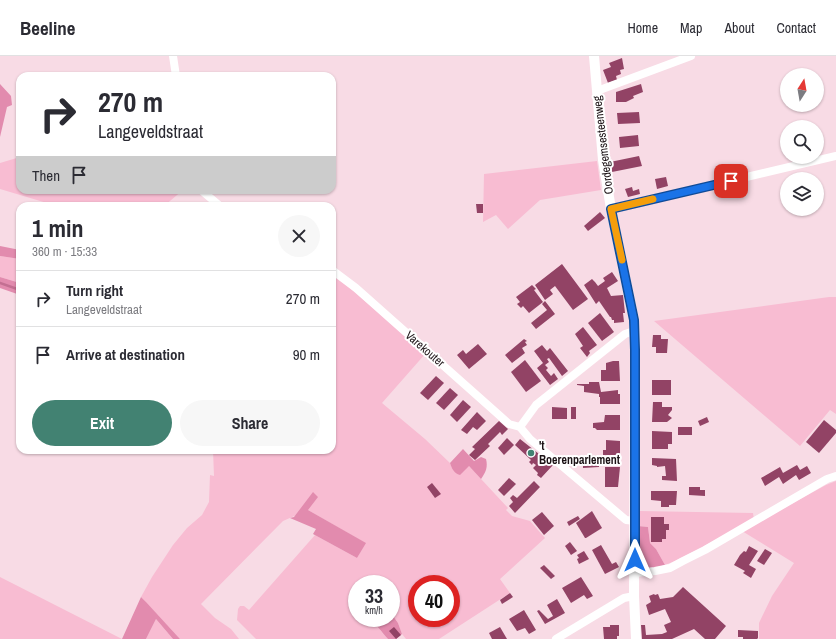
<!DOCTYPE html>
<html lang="en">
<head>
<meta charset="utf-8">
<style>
  body { margin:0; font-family:"Archivo Narrow",sans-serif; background:#f7f7f7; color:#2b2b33; height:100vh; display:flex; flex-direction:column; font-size:15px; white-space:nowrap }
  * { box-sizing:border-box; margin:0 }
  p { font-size:13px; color:#7c7c81 }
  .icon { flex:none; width:22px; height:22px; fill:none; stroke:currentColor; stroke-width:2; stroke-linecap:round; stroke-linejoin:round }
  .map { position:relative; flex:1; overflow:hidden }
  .drawer { position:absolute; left:16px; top:146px; width:320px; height:252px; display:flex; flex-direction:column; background:#fff; border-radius:12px; box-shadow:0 1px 3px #0004 }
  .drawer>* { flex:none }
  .hud { position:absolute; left:16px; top:16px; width:320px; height:122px; border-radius:12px; box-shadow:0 1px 3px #0004; background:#fff; color:#2b2b33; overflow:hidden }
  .needle { width:26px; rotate:11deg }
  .tools { position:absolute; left:780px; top:12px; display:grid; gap:8px }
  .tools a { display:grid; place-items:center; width:44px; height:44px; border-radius:50%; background:#fff; box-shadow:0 1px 3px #0004; font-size:20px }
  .speed { position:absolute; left:348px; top:519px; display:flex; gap:8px; font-size:20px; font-weight:700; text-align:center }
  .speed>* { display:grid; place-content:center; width:52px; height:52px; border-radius:50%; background:#fff; box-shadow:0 1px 3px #0004; line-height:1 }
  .speed small { font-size:10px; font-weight:400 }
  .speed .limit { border:6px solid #d22; background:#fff; color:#111 }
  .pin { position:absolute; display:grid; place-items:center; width:34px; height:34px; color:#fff; margin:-17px; border-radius:8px; box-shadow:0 2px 6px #0006 }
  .me { position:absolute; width:44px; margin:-22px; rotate:0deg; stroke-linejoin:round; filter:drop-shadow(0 0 3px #0008) }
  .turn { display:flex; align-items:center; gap:14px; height:84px; padding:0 16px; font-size:18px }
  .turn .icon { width:52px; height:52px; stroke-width:2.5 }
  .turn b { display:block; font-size:28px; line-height:34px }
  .then { display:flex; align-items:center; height:38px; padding:0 16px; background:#0003; gap:8px; font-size:15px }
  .round { display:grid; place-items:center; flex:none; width:42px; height:42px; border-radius:21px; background:#f7f7f7 }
  .summary { display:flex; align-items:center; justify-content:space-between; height:68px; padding:0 16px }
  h1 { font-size:24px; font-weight:700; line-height:30px }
  .primary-button { display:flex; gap:8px; margin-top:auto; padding:8px 16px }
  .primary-button a { flex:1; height:46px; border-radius:24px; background:#428272; color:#fff; font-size:16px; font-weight:700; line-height:46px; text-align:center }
  .primary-button a+a { background:#f7f7f7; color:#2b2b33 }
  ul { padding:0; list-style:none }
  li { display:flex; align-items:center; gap:12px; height:56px; padding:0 16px; border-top:1px solid #e1e1e2 }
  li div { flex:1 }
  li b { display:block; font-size:15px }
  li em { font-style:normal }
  header { display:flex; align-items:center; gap:24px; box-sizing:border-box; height:56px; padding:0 20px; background:#fff; border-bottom:1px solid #e1e1e2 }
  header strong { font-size:19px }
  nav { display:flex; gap:22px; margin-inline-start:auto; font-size:14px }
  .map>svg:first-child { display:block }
  .green { fill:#f8bcd2; fill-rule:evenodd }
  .forest { fill:#e28bae }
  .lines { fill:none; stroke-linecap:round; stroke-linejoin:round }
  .stream { stroke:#c36f92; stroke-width:2.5 }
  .building { fill:#924365 }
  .minor { stroke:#fff; stroke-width:8 }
  .tertiary { stroke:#fff; stroke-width:10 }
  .route-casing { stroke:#114b97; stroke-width:10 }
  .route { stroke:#1a73e8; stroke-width:7 }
  .slow { stroke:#f59e0b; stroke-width:7 }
  .poi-dot { fill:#428272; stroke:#fff; stroke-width:1.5 }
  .labels { text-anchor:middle; stroke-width:4; stroke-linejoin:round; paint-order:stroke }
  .street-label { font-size:12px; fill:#1b1215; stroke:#fff }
  .poi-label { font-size:12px; font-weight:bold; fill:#1b1215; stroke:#fff; text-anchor:start }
</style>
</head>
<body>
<header>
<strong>Beeline</strong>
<nav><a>Home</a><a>Map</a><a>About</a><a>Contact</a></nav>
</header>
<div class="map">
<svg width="836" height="583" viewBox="0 0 836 583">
  <rect width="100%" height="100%" fill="#f8dbe5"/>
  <g class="green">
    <polygon points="20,101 20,134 183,134 164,150 57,150 0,133 0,107"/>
    <polygon points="597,105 601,134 540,144 508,173 496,159 483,166 484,118"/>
    <polygon points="0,200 20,203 20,227 0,221"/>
    <path d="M332,217L426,297L382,347L425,383L450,407L452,412L469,410L508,452L506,454L512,460L530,465L545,482L500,523L510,537L439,583H406L402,578L398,567L391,557V528H357V562C378,562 375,570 388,583H256L237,564L238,553L240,550H244L249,554L315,479L357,502L365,487L308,454L283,465L201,548L215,562L231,573L239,583H180L141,541L152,521L173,489L187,472L202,459L209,446L210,419L214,420L213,394H332ZM417,528H451V562H417Z"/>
    <polygon points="829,241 836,241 836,358 830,354 800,390 654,265"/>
    <polygon points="836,425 836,583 759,583 759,567 772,540 794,507 742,475 826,429"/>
    <polygon points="639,455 753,457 754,464 675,505 665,509 656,493 650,487 648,471 638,470"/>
    <polygon points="0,521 122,583 0,583"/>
    <polygon points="156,563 173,583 146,583"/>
  </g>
  <g class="forest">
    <polygon points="0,28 11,40 12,49 7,51 0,81"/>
    <polygon points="0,190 20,194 20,203 0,200"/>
    <polygon points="0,221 20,227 20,239 0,232"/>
    <path d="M463,393L474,405L481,401L486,403C488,411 486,416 481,423L469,410L460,419C454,417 452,413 450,407Z"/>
    <polygon points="313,436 318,441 308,454 366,487 357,502 313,478 316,473 290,462 294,461"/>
    <path d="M638,470L648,471L650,487L656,493L665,509C657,511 646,516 640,510Z"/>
    <polygon points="141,541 146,546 180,583 173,583 156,563 146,583 122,583"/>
    <path d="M391,557L398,567L402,578L396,583H388C381,576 377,568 369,562H391Z"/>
  </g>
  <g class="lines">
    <polyline class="stream" points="0,227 20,234"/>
  </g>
  <g class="building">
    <polygon points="622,2 624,13 620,14 621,18 616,20 617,24 608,27 603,14 611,11 609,7"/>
    <polygon points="641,28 643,36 633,40 634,42 626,46 616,46 616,36"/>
    <polygon points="639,56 640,67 618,68 617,57"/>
    <polygon points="638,79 639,90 620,92 619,81"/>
    <polygon points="639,100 642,110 612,116 610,106"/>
    <polygon points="666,121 668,130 657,133 655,123"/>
    <polygon points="632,131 633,135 639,133 640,138 628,141 625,133"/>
    <polygon points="476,148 483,148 483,157 477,157"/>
    <polygon points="600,156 605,162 588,175 584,170"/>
    <polygon points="562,208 588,243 573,254 555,230 550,234 553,238 545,244 535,229"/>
    <polygon points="612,216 618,225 607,232 611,240 623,239 625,257 623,257 624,266 614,267 614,264 612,264 611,261 610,261 599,245 596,248 584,229 592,223 595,226 590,230 595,226 598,230 605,225 603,222"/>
    <polygon points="532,229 536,233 534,234 543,246 529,257 523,250 521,252 517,248 520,246 516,241"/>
    <polygon points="545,245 555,258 536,273 531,267 547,254 542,248"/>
    <polygon points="600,257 614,276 602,285 588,267"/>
    <polygon points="583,271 597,289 589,295 590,297 587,301 580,292 583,290 575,278"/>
    <polygon points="653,279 661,279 661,283 668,283 667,297 656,297 656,291 652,291"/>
    <polygon points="524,283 527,285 525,286 527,289 522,292 525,297 512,307 505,299"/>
    <polygon points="478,288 487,298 469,313 457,299 463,294 466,298"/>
    <polygon points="542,289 547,295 550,292 568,315 562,320 549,302 547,303 549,306 545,309 548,312 546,314 551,320 554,317 558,323 550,329 537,312 543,307 534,295"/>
    <polygon points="525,304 541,325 526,336 511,316"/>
    <polygon points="613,305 619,305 620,325 601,325 601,314 606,314 606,307"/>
    <polygon points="436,320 444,327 428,344 420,337"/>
    <rect x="652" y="324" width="19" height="15"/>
    <polygon points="589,326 599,326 601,336 618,334 618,338 620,338 620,348 600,348 600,341 599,341 599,338 584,336 584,330 577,329 577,328 589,328"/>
    <polygon points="450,332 458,339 444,354 436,347"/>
    <polygon points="463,344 471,351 457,366 450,359"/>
    <polygon points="653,346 662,346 662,351 672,351 672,354 668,359 672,362 667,366 652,366"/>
    <polygon points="552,351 567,352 567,363 552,363"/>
    <rect x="571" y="351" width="5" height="12"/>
    <polygon points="477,356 486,365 477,374 473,371 467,378 461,374"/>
    <polygon points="605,359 620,359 620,374 597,374 595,372 593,372 593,367 604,366"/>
    <polygon points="707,361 709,366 700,370 698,365"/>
    <polygon points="824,364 836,374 836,377 819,397 806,386"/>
    <polygon points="499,365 508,373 502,379 500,376 488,388 490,390 475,404 469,399 475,393 472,391"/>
    <rect x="678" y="371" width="14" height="8"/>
    <polygon points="652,375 672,376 672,388 668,388 668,393 652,393"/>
    <polygon points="507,382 514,389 504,399 498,392"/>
    <polygon points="520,383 553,409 541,422 537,419 538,417 533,412 536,409 533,407 532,409 529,406 531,404 515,389"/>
    <polygon points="606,384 620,385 620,399 603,399 603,394 606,394"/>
    <polygon points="587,399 599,400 599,411 583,412 583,405 587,405"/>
    <polygon points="652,402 676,403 677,425 662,424 662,420 666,420 665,410 657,411 657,410 652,409"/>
    <polygon points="797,409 800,414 807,410 811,417 799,424 796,419 783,428 779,421 765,430 761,422 780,411 783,417"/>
    <polygon points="605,411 620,411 618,431 605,431"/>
    <polygon points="509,422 516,428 504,440 498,434"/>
    <polygon points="534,425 540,431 515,457 509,450 513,446 510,442 513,439 517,442"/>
    <polygon points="432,427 441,438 435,442 427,431"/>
    <polygon points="689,431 700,431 700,434 705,434 705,440 689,439"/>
    <polygon points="651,435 677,435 676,449 669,449 669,451 661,451 661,445 651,444"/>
    <polygon points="592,455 602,472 586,482 585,482 576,467"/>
    <polygon points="542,456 554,470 544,479 532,464"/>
    <polygon points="578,460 580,463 569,470 567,466"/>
    <polygon points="651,461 664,461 664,468 669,468 669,474 666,474 666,483 662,483 662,486 651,486"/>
    <polygon points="570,486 577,495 571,499 565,490"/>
    <polygon points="601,489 612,508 616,506 619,511 605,518 592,494"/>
    <polygon points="749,490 758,495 749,509 756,513 751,522 743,517 745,515 734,509 740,499 744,495 746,496"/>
    <polygon points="765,493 772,497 764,509 757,505"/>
    <polygon points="584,495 589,503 579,508 577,503 579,502 577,499"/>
    <polygon points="544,509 555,520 551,523 540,512"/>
    <polygon points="581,521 593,540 587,543 584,539 571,547 562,532"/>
    <polygon points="683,531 726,570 715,583 705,583 694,573 672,583 642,583 641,569 645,569 646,579 662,578 667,576 664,569 671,566 665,553 649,559 646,549 651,546 649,540 654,538 655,539 658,538 660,543 673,541"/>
    <polygon points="510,537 513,541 502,548 500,544"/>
    <polygon points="557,543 565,557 545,568 537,555 539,554 548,563 553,560 547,549"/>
    <polygon points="524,554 536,574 529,578 525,572 517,575 509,563"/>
    <polygon points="610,569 619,569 619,580 617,580 617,583 604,583 603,571 610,571"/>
    <polygon points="394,571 401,579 396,583 389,575"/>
    <polygon points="500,571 507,583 492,583 489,577"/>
    <polygon points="738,574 758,575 758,582 757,583 743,583 743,581 738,581"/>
  </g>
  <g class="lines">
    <g class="minor">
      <polyline points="173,0 176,20"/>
      <polyline points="597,35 691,0"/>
      <polyline points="201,134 220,150"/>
      <polyline points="611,153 836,100"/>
      <polyline points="332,214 356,232 499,359 509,368 520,371 530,383 626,464 635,465"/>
      <polyline points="520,371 536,349 625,278 634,275"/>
      <polyline points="635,517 655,515 670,512 683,505 705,494 827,423 836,420"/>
      <polyline points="556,583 624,542 634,540"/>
    </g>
    <polyline class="tertiary" points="594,0 603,104 611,153 634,264 635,294 634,540 636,583"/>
  </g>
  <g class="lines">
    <defs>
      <polyline id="route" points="635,504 635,294 634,264 611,153 731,125"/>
    </defs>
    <use href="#route" class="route-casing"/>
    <use href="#route" class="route"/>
    <polyline class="slow" points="622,204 611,153 653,143"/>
  </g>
  <circle class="poi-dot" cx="531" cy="397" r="4"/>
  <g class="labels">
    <g class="street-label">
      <text transform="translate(603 89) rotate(-97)" y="4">Oordegemsesteenweg</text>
      <text transform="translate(425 293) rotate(41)" y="4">Varekouter</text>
    </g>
    <g class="poi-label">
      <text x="539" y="394">'t<tspan x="539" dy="14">Boerenparlement</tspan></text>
    </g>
  </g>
</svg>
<div class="tools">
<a><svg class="needle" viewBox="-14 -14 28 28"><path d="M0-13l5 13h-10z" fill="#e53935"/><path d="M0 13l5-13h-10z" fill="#7c7c81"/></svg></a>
<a><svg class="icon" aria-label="search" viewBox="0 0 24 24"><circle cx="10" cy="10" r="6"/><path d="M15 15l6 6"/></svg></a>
<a><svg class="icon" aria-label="layers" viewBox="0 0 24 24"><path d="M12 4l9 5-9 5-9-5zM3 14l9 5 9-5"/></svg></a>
</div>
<div class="speed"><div>33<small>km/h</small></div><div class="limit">40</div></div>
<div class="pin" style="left:731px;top:125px;background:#d93025"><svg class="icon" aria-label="arrive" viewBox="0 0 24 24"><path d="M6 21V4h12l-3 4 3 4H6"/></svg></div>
<svg class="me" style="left:635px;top:504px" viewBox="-20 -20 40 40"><path d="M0-17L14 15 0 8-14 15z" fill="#1a73e8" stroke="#fff" stroke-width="4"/></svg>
<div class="hud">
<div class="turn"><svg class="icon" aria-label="right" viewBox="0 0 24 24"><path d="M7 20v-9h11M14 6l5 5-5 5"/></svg><div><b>270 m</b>Langeveldstraat</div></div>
<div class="then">Then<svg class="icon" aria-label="arrive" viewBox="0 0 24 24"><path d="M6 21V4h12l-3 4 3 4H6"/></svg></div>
</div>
<section class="drawer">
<div class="summary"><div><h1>1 min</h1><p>360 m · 15:33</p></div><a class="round"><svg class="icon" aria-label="close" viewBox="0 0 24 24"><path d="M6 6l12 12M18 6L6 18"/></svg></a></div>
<ul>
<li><svg class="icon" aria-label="right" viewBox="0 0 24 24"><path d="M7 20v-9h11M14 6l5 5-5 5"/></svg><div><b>Turn right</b><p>Langeveldstraat</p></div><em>270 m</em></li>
<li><svg class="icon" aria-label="arrive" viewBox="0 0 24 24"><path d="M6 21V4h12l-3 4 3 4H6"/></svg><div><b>Arrive at destination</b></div><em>90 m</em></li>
</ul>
<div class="primary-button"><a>Exit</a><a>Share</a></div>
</section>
</div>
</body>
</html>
